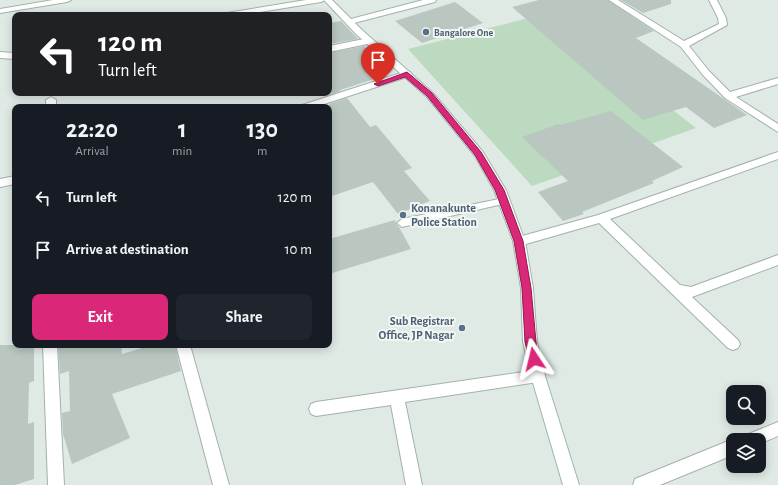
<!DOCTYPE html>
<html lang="en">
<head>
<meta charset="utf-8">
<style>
  body { margin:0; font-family:"Alegreya Sans",sans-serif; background:#20242c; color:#f1f3f6; height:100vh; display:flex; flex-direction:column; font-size:15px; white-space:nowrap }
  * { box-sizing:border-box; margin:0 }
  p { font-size:13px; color:#9ea1a6 }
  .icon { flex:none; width:22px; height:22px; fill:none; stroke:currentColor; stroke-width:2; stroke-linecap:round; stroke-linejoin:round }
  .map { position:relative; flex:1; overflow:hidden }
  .drawer { position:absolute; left:12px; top:104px; width:320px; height:244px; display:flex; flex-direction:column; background:#171b24; border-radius:8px; box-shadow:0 2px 10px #0003 }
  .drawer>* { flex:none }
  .banner { position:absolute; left:12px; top:12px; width:320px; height:84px; border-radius:8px; box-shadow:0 2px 10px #0003; background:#202124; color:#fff; overflow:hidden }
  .controls { position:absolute; left:726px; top:385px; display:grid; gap:8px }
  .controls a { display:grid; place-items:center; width:40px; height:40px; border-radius:8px; background:#171b24; box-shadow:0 2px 10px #0003; font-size:20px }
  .pin { position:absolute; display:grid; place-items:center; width:34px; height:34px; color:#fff; margin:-41px -17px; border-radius:50% 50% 50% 0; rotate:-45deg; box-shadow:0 0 4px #0007 }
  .pin .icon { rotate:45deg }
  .me { position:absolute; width:44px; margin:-22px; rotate:350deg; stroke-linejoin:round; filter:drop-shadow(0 0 3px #0008) }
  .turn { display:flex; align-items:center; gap:14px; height:84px; padding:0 20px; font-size:18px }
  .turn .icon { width:52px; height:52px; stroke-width:2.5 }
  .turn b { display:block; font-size:28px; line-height:34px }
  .eta { display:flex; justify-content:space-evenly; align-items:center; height:68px; text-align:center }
  .eta b { font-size:24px; font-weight:600; line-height:28px }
  .cta { display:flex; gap:8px; margin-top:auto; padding:8px 20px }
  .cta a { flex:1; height:46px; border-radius:8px; background:#db2777; color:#fff; font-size:16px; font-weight:600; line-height:46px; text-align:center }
  .cta a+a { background:#20242c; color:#f1f3f6 }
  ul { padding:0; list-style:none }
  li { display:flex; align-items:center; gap:12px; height:52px; padding:0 20px }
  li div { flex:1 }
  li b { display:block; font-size:15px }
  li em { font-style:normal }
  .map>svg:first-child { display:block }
  .green { fill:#bbdabf }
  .building { fill:#b9c7c0 }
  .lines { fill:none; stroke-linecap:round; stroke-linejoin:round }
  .service-casing { stroke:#a3b1ab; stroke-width:2 }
  .minor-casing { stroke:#a3b1ab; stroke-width:2 }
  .secondary-casing { stroke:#a0b5ab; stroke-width:2 }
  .service { fill:#fff; fill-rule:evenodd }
  .minor { fill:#fff; fill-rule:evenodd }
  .secondary { fill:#fff; fill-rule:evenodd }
  .route { fill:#db2777; stroke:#8e194d }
  .service-dot { fill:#5c6f8a; stroke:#f1f7f3; stroke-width:1.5 }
  .labels { text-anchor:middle; stroke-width:4; stroke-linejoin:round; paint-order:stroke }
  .far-service-label { font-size:10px; font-weight:bold; fill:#4e5e75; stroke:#f1f7f3; text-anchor:start }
  .service-label { font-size:12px; font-weight:bold; fill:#4e5e75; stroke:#f1f7f3; text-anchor:start }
</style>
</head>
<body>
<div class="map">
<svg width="778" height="485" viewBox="0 0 778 485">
  <rect width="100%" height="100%" fill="#e0eae5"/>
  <polygon class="green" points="548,13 696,128 532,186 408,49"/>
  <g class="building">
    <polygon points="539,0 608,0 654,31 636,38 747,115 714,128 686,107 643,120 512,7"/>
    <polygon points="621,0 671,0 671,4 643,13"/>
    <polygon points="455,2 483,23 422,43 395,21"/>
    <polygon points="341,21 358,39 329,44 329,23"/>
    <polygon points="364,46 387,75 340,90 341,91 329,95 329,53"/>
    <polygon points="347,98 370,127 376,125 412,168 404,171 430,201 398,214 373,182 329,197 329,104"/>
    <polygon points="611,111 683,167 652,181 654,183 582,212 584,214 563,221 538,192 568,181 522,137 558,124 560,125"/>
    <polygon points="395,220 396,224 399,227 411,249 329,274 329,239"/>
    <polygon points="0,345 34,345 34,381 29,383 28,424 34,422 34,479 15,485 0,485"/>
    <polygon points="58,345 121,345 122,354 152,345 175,345 181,371 112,394 130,438 72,464 63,434 62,413 70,411 69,371 60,374"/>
  </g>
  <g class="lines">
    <defs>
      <polygon id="service" points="504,198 509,201 507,203 402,227 397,223 402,219"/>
      <g id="minor">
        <polygon points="53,0 71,0 67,2 0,13 0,9"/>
        <polygon points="306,0 325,0 321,2 242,15 223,15 227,13"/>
        <polygon points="423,0 436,0 435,2 350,24 346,22 347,20"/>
        <polygon points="609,0 618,0 684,41 719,24 718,18 709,0 717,0 726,18 727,25 689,46 709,71 730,92 778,78 778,84 736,97 778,124 778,132 725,98 703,75 681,47"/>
        <polygon points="369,38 373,41 372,43 329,52 329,46"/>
        <polygon points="0,52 15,53 15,59 0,58"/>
        <polygon points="407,71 410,72 412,74 410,76 315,107 300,107 302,105"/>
        <polygon points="51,97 56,100 56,107 46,107 46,100"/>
        <polygon points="778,152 778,159 610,219 680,285 691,287 778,255 778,265 692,297 738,340 740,344 738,348 733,350 728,348 599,223 519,246 515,244 513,241 515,238 598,215"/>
        <polygon points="15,176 15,184 0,187 0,179"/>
        <polygon points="43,345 57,345 64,485 48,485"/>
        <polygon points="176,345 190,345 229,485 213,485"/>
        <polygon points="538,370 543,371 545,376 543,381 538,382 405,402 422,485 406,485 391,405 316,416 311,414 309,409 311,404 316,402"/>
        <polygon points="778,422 778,436 759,444 759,440 743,440 746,435"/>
        <polygon points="733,439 735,440 733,440 733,455 660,485 633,485 635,479"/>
      </g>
      <polygon id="secondary" points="324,0 332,0 362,30 433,93 483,152 506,190 525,241 533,288 537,342 545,376 579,485 563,485 531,376 523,342 521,288 513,241 494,190 475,156 427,97 356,34"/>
    </defs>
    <use href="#service" class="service-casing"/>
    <use href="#minor" class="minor-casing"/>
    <use href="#secondary" class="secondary-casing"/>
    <use href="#service" class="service"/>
    <use href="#minor" class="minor"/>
    <use href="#secondary" class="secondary"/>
  </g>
  <polygon class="route" points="407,72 432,93 481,152 504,190 523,241 531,288 536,342 539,359 537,362 534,364 530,362 525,342 522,288 514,241 495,190 475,155 427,96 405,77 378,86 374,84"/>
  <g class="service-dot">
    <circle cx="426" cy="32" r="4"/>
    <circle cx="403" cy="215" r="4"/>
    <circle cx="462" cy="328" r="4"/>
  </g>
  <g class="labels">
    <g class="far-service-label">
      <text x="434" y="36">Bangalore One</text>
    </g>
    <g class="service-label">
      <text x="411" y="212">Konanakunte<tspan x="411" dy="14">Police Station</tspan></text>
      <text x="454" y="325" text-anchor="end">Sub Registrar<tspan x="454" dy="14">Office, JP Nagar</tspan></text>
    </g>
  </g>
</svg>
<div class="controls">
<a><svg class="icon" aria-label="search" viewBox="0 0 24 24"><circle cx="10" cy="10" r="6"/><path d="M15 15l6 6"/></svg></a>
<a><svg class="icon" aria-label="layers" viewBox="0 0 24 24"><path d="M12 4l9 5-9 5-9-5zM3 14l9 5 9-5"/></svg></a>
</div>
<div class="pin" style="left:378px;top:84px;background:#d93025"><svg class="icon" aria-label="arrive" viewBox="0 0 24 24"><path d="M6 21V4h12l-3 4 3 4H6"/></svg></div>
<svg class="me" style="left:534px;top:359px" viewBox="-20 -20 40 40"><path d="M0-17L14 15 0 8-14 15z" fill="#db2777" stroke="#fff" stroke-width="4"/></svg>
<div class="banner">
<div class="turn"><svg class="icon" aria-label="left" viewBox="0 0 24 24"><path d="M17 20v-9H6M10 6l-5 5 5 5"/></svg><div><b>120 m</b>Turn left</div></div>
</div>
<section class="drawer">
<div class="eta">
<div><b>22:20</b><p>Arrival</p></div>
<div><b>1</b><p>min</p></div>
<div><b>130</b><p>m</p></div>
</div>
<ul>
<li><svg class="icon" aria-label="left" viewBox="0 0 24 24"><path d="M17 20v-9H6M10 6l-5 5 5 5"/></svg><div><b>Turn left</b></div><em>120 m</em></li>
<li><svg class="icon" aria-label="arrive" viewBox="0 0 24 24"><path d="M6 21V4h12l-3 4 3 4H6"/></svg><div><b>Arrive at destination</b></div><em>10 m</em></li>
</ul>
<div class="cta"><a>Exit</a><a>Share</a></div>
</section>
</div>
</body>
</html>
